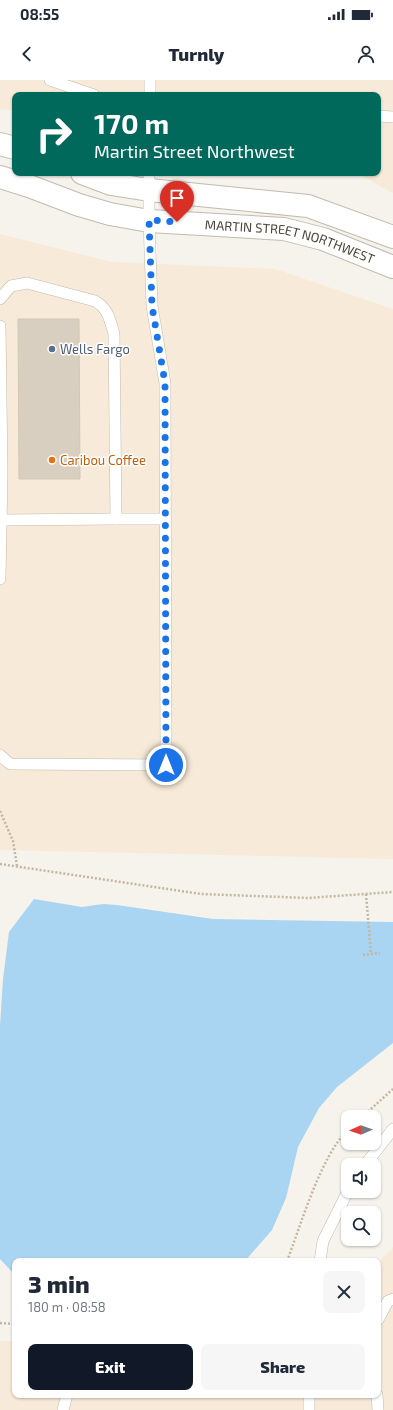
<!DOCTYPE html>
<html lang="en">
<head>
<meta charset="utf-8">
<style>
  body { margin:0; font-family:"Exo 2",sans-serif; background:#f6f6f7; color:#1f2937; height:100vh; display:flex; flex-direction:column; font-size:15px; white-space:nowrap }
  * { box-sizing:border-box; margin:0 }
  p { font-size:13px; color:#747a83 }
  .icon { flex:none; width:22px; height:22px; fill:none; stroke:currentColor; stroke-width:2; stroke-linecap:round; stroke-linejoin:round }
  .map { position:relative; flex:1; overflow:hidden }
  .drawer { position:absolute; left:12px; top:1178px; width:369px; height:140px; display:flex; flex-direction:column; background:#fff; border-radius:8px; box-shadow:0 1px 3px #0004 }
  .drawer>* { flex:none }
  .hud { position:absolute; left:12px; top:12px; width:369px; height:84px; border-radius:8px; box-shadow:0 1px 3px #0004; background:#00695c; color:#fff; overflow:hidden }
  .needle { width:26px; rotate:268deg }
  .controls { position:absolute; left:341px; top:1030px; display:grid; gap:8px }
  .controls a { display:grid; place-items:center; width:40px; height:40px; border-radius:8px; background:#fff; box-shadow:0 1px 3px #0004; font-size:20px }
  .pin { position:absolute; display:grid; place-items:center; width:34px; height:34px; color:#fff; margin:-41px -17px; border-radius:50% 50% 50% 0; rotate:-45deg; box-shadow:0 0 4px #0007 }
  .pin .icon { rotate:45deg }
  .me { position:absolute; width:44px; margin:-22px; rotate:0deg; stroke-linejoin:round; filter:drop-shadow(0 0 3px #0008) }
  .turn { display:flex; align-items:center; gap:14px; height:84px; padding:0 16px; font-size:18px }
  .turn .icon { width:52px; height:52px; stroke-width:2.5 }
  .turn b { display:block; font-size:28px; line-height:34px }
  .round { display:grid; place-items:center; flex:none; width:42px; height:42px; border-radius:8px; background:#f6f6f7 }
  .overview { display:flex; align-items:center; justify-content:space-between; height:68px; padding:0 16px }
  h1 { font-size:24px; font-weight:800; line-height:30px }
  .action { display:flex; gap:8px; margin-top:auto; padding:8px 16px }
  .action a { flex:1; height:46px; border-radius:8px; background:#111827; color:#fff; font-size:16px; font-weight:800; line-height:46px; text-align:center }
  .action a+a { background:#f6f6f7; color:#1f2937 }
  .status { display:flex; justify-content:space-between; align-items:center; height:28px; padding:0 20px; background:#fff; direction:ltr }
  .status svg { height:11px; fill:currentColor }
  header { display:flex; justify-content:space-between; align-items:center; height:52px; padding:0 16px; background:#fff; font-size:18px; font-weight:800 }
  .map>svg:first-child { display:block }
  .commercial { fill:#f7ead8 }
  .water { fill:#a9d4f2 }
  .building { fill:#d8cfc1; stroke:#d3c7b4 }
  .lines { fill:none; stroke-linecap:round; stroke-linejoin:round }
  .lane-casing { stroke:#c2bbae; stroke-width:12 }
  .street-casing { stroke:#c2bbae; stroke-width:24 }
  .path { stroke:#c4b79f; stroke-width:2.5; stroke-dasharray:2 2; stroke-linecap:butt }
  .lane { stroke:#fff; stroke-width:11 }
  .street { stroke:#fff; stroke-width:22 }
  .route { stroke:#1a73e8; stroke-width:7; stroke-dasharray:0 12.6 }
  .service-dot { fill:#5c6f8a; stroke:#fff; stroke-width:1.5 }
  .food-dot { fill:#e8710a; stroke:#fff; stroke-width:1.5 }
  .labels { text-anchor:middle; stroke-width:3; stroke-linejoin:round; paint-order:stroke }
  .street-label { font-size:13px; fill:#4b4439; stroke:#fff }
  .service-label { font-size:13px; fill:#4e5e75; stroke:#fff; text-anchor:start }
  .food-label { font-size:13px; fill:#c56008; stroke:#fff; text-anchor:start }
</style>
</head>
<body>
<div class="status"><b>08:55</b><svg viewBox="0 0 49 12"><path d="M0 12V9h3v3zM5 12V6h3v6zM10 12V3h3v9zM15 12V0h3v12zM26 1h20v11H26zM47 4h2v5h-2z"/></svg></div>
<header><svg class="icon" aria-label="back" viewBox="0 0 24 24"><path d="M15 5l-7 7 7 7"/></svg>Turnly<svg class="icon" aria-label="person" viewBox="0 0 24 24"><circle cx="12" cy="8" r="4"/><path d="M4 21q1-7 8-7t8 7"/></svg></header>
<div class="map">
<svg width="393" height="1330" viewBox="0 0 393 1330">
  <rect width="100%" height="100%" fill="#f6f3ec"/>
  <g class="commercial">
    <polygon points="0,0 393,0 393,113 356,93 378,93 378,15 15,15 15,31 0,29"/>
    <polygon points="0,154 112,182 275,189 393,229 393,779 0,770"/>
    <polygon points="393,1167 393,1330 0,1330 0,1261 15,1261 15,1315 378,1315 378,1183"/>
  </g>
  <polygon class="water" points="34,819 82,827 103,824 117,825 213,839 393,842 393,963 337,1007 319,1028 298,1067 286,1118 272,1150 245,1181 15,1181 15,1195 0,1179 0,946 3,899 9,852"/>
  <polygon class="building" points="18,239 79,239 80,399 19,399"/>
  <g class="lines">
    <defs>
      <g id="lane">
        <polyline points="50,0 94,15"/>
        <polyline points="150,15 150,0"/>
        <polyline points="378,36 393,37"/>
        <path d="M0,219L11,206L27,203L95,221C108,228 110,240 114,254L116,439H165"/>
        <polyline points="0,246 2,391 0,499"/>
        <polyline points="1,440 116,439"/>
        <polyline points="0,675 10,684 166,685 165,303 152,226 149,141 149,93"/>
        <polyline points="365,1085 393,1049"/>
        <polyline points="320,1181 323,1161 348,1111"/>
        <polyline points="378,1240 388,1221 393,1219"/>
        <polyline points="309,1315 309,1330"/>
        <polyline points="377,1315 378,1330"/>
        <polyline points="63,1330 67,1315"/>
      </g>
      <g id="street">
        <polyline points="0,64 15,68"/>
        <polyline points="82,93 111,104 149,110 308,126 393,157"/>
        <path id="s1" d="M0,97L29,106L79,125L110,134L149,141L284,149L323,159L393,187"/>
      </g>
    </defs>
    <use href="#lane" class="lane-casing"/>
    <use href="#street" class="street-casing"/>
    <g class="path">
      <polyline points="0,731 13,761 17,786"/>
      <polyline points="0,784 201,814 308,818 393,812"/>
      <polyline points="366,814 371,874"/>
      <polyline points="363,875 380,873"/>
      <polyline points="362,1037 393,1009"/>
      <path d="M287,1181C301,1145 321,1075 348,1050"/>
      <polyline points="0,1243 15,1244"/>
    </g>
    <use href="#lane" class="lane"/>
    <use href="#street" class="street"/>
  </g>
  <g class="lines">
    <polyline class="route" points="166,685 165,303 152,226 149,140 177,142"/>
  </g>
  <circle class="service-dot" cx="52" cy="269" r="4"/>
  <circle class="food-dot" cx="52" cy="380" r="4"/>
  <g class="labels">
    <g class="street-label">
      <text dy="5" stroke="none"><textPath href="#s1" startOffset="299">MARTIN STREET NORTHWEST</textPath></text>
    </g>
    <g class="service-label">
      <text x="60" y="274">Wells Fargo</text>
    </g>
    <g class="food-label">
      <text x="60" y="385">Caribou Coffee</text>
    </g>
  </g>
</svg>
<div class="controls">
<a><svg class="needle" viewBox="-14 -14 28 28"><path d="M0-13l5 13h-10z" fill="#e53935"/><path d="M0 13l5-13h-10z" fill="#747a83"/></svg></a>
<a><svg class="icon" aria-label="sound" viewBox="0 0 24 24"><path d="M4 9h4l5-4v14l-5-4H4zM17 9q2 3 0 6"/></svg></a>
<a><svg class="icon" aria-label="search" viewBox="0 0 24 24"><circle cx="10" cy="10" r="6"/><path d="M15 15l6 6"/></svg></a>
</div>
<div class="pin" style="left:177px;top:142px;background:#d93025"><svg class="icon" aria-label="arrive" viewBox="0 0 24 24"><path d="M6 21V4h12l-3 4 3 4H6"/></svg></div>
<svg class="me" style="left:166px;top:685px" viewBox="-20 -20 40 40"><circle r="17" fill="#1a73e8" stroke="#fff" stroke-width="3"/><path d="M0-11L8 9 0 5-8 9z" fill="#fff"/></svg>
<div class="hud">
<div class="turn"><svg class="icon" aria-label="right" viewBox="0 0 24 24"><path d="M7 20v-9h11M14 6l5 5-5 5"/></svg><div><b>170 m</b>Martin Street Northwest</div></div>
</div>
<section class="drawer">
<div class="overview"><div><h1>3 min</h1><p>180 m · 08:58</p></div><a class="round"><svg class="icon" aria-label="close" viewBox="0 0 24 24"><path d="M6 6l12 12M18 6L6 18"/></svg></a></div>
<div class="action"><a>Exit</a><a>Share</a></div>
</section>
</div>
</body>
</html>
